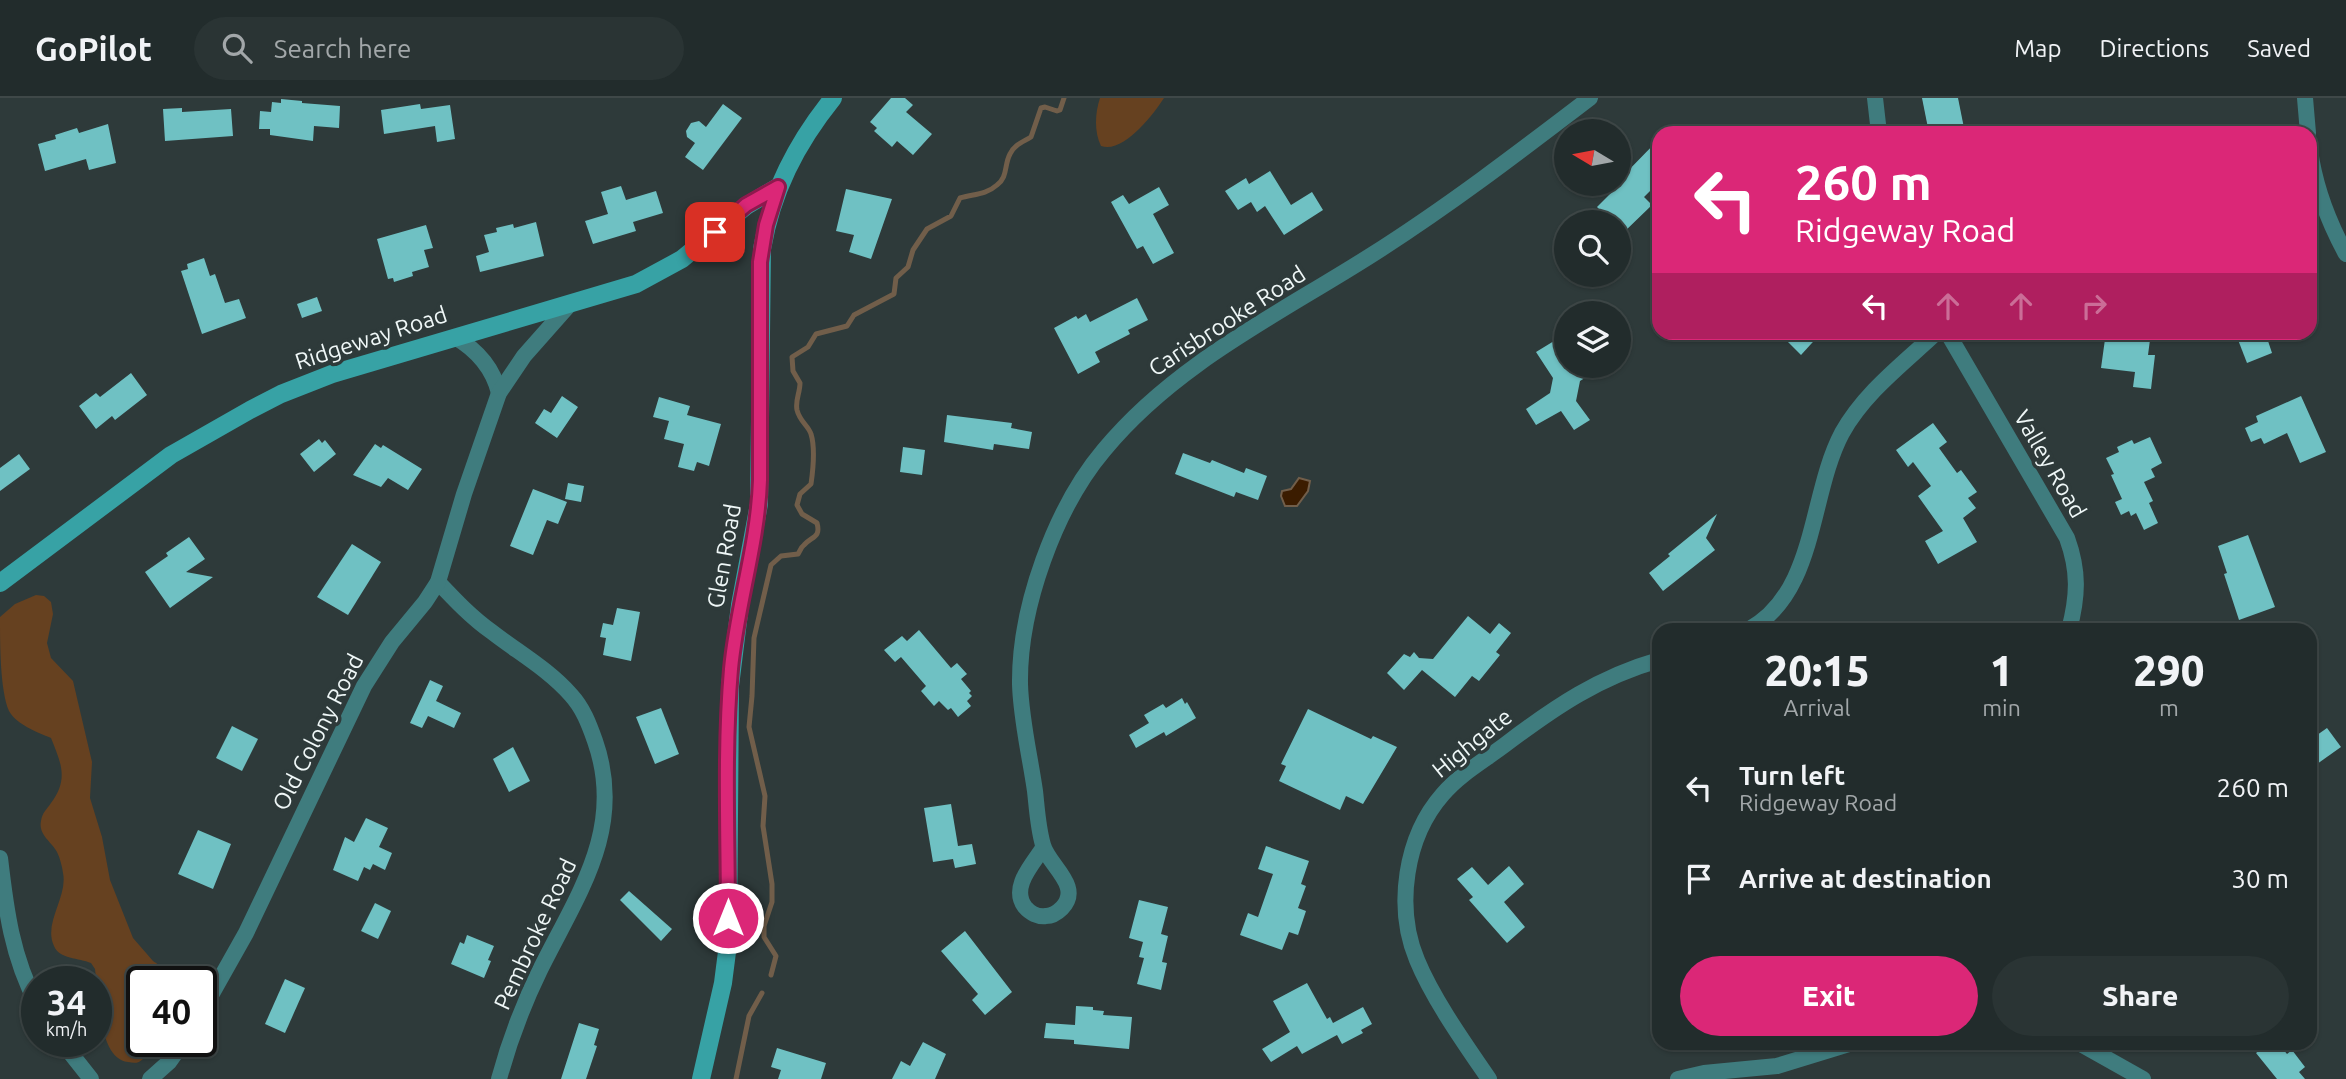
<!DOCTYPE html>
<html lang="en">
<head>
<meta charset="utf-8">
<style>
  body { margin:0; font-family:Ubuntu,sans-serif; background:#2a3434; color:#f1f3f6; height:100vh; display:flex; flex-direction:column; font-size:26px; white-space:nowrap }
  * { box-sizing:border-box; margin:0 }
  p { font-size:23px; color:#a2a7a9 }
  .icon { flex:none; width:38px; height:38px; fill:none; stroke:currentColor; stroke-width:2; stroke-linecap:round; stroke-linejoin:round }
  .map { position:relative; flex:1; overflow:hidden }
  .details { position:absolute; left:1652px; top:525px; width:665px; height:427px; display:flex; flex-direction:column; background:#222c2c; border-radius:21px; box-shadow:0 2px 5px #0004,0 0 0 2px #3f4848 }
  .details>* { flex:none }
  .hud { position:absolute; left:1652px; top:28px; width:665px; height:214px; border-radius:21px; box-shadow:0 2px 5px #0004,0 0 0 2px #3f4848; background:#db2777; color:#fff; overflow:hidden }
  .needle { width:46px; rotate:280deg }
  .fabs { position:absolute; left:1554px; top:21px; display:grid; gap:14px }
  .fabs a { display:grid; place-items:center; width:77px; height:77px; border-radius:50%; background:#222c2c; box-shadow:0 2px 5px #0004,0 0 0 2px #3f4848; font-size:35px }
  .speed { position:absolute; left:21px; top:868px; display:flex; gap:14px; font-size:35px; font-weight:700; text-align:center }
  .speed>* { display:grid; place-content:center; width:91px; height:91px; border-radius:50%; background:#222c2c; box-shadow:0 2px 5px #0004,0 0 0 2px #3f4848; line-height:1 }
  .speed small { font-size:18px; font-weight:400 }
  .speed .limit { border:4px solid #111; border-radius:10px; background:#fff; color:#111 }
  .pin { position:absolute; display:grid; place-items:center; width:60px; height:60px; color:#fff; margin:-30px; border-radius:14px; box-shadow:0 4px 10px #0006 }
  .me { position:absolute; width:77px; margin:-38px; rotate:0deg; stroke-linejoin:round; filter:drop-shadow(0 0 5px #0008) }
  .turn { display:flex; align-items:center; gap:24px; height:147px; padding:0 28px; font-size:32px }
  .turn .icon { width:91px; height:91px; stroke-width:2.5 }
  .turn b { display:block; font-size:49px; line-height:60px }
  .lanes { display:flex; align-items:center; height:66px; padding:0 28px; background:#0003; justify-content:center; gap:35px; direction:ltr }
  .lanes .off { opacity:.35 }
  .eta { display:flex; justify-content:space-evenly; align-items:center; height:119px; text-align:center }
  .eta b { font-size:42px; font-weight:800; line-height:49px }
  .primary-button { display:flex; gap:14px; margin-top:auto; padding:14px 28px }
  .primary-button a { flex:1; height:80px; border-radius:42px; background:#db2777; color:#fff; font-size:28px; font-weight:800; line-height:80px; text-align:center }
  .primary-button a+a { background:#2a3434; color:#f1f3f6 }
  ul { padding:0; list-style:none }
  li { display:flex; align-items:center; gap:21px; height:91px; padding:0 28px }
  li div { flex:1 }
  li b { display:block; font-size:26px }
  li em { font-style:normal }
  header { display:flex; align-items:center; gap:42px; box-sizing:border-box; height:98px; padding:0 35px; background:#222c2c; border-bottom:2px solid #3f4848 }
  header strong { font-size:33px }
  nav { display:flex; gap:38px; margin-inline-start:auto; font-size:24px }
  .search { width:490px; height:63px; background:#2a3434; display:flex; align-items:center; gap:18px; box-sizing:border-box; padding:0 24px; border-radius:38px; color:#a2a7a9; font-size:26px }
  .map>svg:first-child { display:block }
  .green { fill:#664120 }
  .water { fill:#3b1c00; stroke:#715e4a; stroke-width:2 }
  .lines { fill:none; stroke-linecap:round; stroke-linejoin:round }
  .stream { stroke:#715e4a; stroke-width:5 }
  .building { fill:#6fc1c3 }
  .street { stroke:#3f7c7e; stroke-width:16 }
  .secondary { stroke:#37a2a5; stroke-width:18 }
  .route-casing { stroke:#8e194d; stroke-width:18 }
  .route { stroke:#db2777; stroke-width:12 }
  .labels { text-anchor:middle; stroke-width:7; stroke-linejoin:round; paint-order:stroke }
  .street-label { font-size:23px; fill:#eff7f7; stroke:#2e3a3a }
</style>
</head>
<body>
<header>
<strong>GoPilot</strong>
<div class="search"><svg class="icon" aria-label="search" viewBox="0 0 24 24"><circle cx="10" cy="10" r="6"/><path d="M15 15l6 6"/></svg>Search here</div>
<nav><a>Map</a><a>Directions</a><a>Saved</a></nav>
</header>
<div class="map">
<svg width="2346" height="981" viewBox="0 0 2346 981">
  <rect width="100%" height="100%" fill="#2e3a3a"/>
  <g class="green">
    <path d="M1100,0H1164C1153,17 1123,56 1101,48C1094,34 1095,15 1100,0Z"/>
    <path d="M36,497L44,498L51,504L53,516L47,545L51,560L73,583L92,664L90,700L102,739L110,782L133,840L153,863L171,875L178,884H142V943H156C152,949 148,957 143,961C138,966 134,965 128,964C98,961 98,894 95,871L91,865C79,860 59,861 54,848C43,825 68,799 63,775C62,768 60,760 57,754C52,744 38,737 41,723C42,715 47,711 51,705C69,681 61,665 51,640C37,634 17,627 9,613C0,592 0,545 0,519L15,506Z"/>
  </g>
  <polygon class="water" points="1299,380 1310,383 1308,393 1297,408 1285,408 1281,398 1282,393 1291,391"/>
  <g class="lines">
    <g class="stream">
      <path d="M771,877L776,858L764,839V828L772,804V786L763,728L765,698L749,629L752,598L754,540L771,467L781,458L798,456C800,453 801,449 804,447C812,438 821,440 817,425L802,416L797,407L800,396L811,386C813,372 815,349 811,336C808,327 800,324 797,312C795,302 800,295 800,285L793,273L792,259L808,249L816,236L847,228L854,217L894,196L896,180L908,169L913,152L927,131L951,118L960,100C973,96 986,97 997,87C1008,79 1004,67 1010,56C1014,47 1023,44 1031,39L1041,10L1045,9L1057,13L1060,12L1064,0"/>
      <polyline points="736,981 749,918 762,895"/>
    </g>
  </g>
  <g class="building">
    <polygon points="891,0 905,0 913,7 906,14 932,36 913,57 897,43 892,49 874,33 877,30 870,24"/>
    <polygon points="1922,0 1958,0 1965,35 1929,35"/>
    <polygon points="281,1 302,3 302,5 340,8 339,30 314,28 313,43 270,37 270,31 259,31 260,13 271,14 272,4 281,5"/>
    <polygon points="420,6 421,11 450,7 455,41 437,44 435,28 384,36 381,12"/>
    <polygon points="723,6 742,20 703,72 685,59 695,45 687,39 686,33 691,25 699,23 706,29"/>
    <polygon points="182,10 182,14 231,11 233,38 165,43 163,11"/>
    <polygon points="108,26 116,65 89,72 86,61 45,73 38,46 56,41 55,37 77,30 79,35"/>
    <polygon points="1659,41 1659,84 1644,99 1652,107 1623,135 1619,131 1619,124 1612,124 1597,109 1625,81 1622,79"/>
    <polygon points="1270,73 1291,107 1312,94 1323,112 1284,137 1265,108 1257,114 1251,104 1238,112 1225,93 1246,80 1249,86"/>
    <polygon points="621,88 626,102 656,93 663,115 633,124 636,133 593,146 585,123 608,116 601,94"/>
    <polygon points="1159,89 1169,107 1153,116 1174,155 1153,166 1143,148 1137,151 1111,104 1123,97 1129,106"/>
    <polygon points="846,91 892,101 871,161 849,154 854,137 836,133"/>
    <polygon points="536,124 544,158 480,174 476,158 489,154 484,137 497,134 496,130 513,126 514,130"/>
    <polygon points="426,127 433,150 424,152 429,169 412,174 413,178 394,184 393,180 388,181 377,141"/>
    <polygon points="204,160 210,178 215,176 225,205 239,201 246,220 202,236 181,173 188,171 187,166"/>
    <polygon points="317,199 322,213 302,220 297,206"/>
    <polygon points="1137,200 1148,222 1128,232 1130,236 1095,254 1100,264 1078,276 1054,230 1076,218 1078,221 1086,216 1090,224"/>
    <polygon points="1795,234 1822,234 1801,257 1787,243"/>
    <polygon points="2106,234 2151,234 2148,257 2155,257 2151,291 2133,289 2135,274 2101,270"/>
    <polygon points="2235,234 2265,234 2272,255 2247,265"/>
    <polygon points="1554,243 1566,260 1566,268 1604,268 1580,283 1576,303 1590,322 1574,332 1561,313 1536,327 1526,311 1550,295 1553,280 1536,254"/>
    <polygon points="131,275 147,297 115,322 112,318 96,331 79,308 96,295 100,299"/>
    <polygon points="562,298 578,309 557,340 535,325 544,311 551,315"/>
    <polygon points="2301,298 2326,354 2300,365 2287,335 2264,346 2261,340 2251,344 2245,330 2258,324 2256,318"/>
    <polygon points="659,299 690,308 687,317 721,326 709,368 697,364 694,373 678,369 684,346 664,341 669,323 653,319"/>
    <polygon points="947,317 1012,325 1011,330 1032,334 1029,351 994,346 993,352 944,344"/>
    <polygon points="1933,325 1947,344 1939,350 1957,375 1961,372 1977,394 1968,400 1976,410 1963,420 1977,444 1938,466 1925,443 1943,433 1918,398 1931,388 1913,364 1908,369 1896,352"/>
    <polygon points="2150,339 2162,365 2151,371 2155,379 2144,384 2153,403 2149,405 2158,425 2144,432 2136,415 2131,418 2129,413 2121,417 2115,404 2122,401 2111,377 2114,376 2106,360 2119,354 2117,349 2132,342 2134,346"/>
    <polygon points="319,341 322,345 325,342 336,356 314,374 300,356"/>
    <polygon points="375,346 381,350 383,347 422,371 408,392 388,380 381,389 353,377"/>
    <polygon points="903,349 925,352 922,377 900,374"/>
    <polygon points="1183,355 1210,365 1212,362 1244,375 1246,370 1267,378 1258,402 1236,394 1234,399 1175,376"/>
    <polygon points="19,356 30,371 0,393 0,370"/>
    <polygon points="568,385 584,388 581,404 565,401"/>
    <polygon points="533,391 567,404 558,426 547,422 533,457 510,448"/>
    <polygon points="1717,416 1706,440 1715,452 1663,493 1649,475 1670,458 1668,456"/>
    <polygon points="2248,437 2275,509 2239,522 2224,476 2227,475 2218,448"/>
    <polygon points="189,439 205,461 186,474 213,479 170,510 145,474 168,458 166,455"/>
    <polygon points="352,446 381,464 348,517 317,499"/>
    <polygon points="617,510 640,514 631,563 603,557 606,540 600,539 603,525 613,527"/>
    <polygon points="1468,518 1490,536 1499,525 1511,535 1496,554 1500,557 1479,583 1472,578 1455,599 1422,572 1404,592 1387,575 1404,556 1410,559 1414,554 1419,560 1433,561"/>
    <polygon points="919,532 951,570 957,565 967,576 961,581 971,593 969,595 972,598 967,603 971,608 958,619 951,610 948,612 939,603 934,608 921,593 926,588 901,559 895,564 884,552 902,538 907,543"/>
    <polygon points="430,582 443,588 436,603 461,615 454,630 428,618 422,630 410,625"/>
    <polygon points="1182,600 1185,606 1187,604 1196,620 1166,638 1164,634 1136,650 1129,637 1149,625 1144,617 1163,606 1166,610"/>
    <polygon points="661,610 679,656 655,666 636,619"/>
    <polygon points="1308,611 1371,641 1373,638 1397,649 1363,706 1346,698 1340,712 1279,683 1286,668 1281,666"/>
    <polygon points="232,628 258,641 242,673 216,660"/>
    <polygon points="2327,630 2341,649 2310,671 2310,642"/>
    <polygon points="513,649 530,683 509,694 493,661"/>
    <polygon points="951,706 958,748 972,746 976,766 955,770 953,761 933,764 924,710"/>
    <polygon points="366,720 388,730 379,749 392,755 385,772 373,766 370,772 364,769 358,783 333,772 345,739 354,744"/>
    <polygon points="198,732 231,746 213,791 178,776"/>
    <polygon points="1266,748 1309,763 1301,786 1306,788 1298,810 1306,813 1298,837 1289,834 1282,852 1240,837 1248,815 1258,819 1273,776 1258,771"/>
    <polygon points="1509,768 1524,786 1504,804 1525,829 1507,845 1469,802 1473,799 1457,781 1472,769 1488,787"/>
    <polygon points="629,793 672,831 661,843 620,802"/>
    <polygon points="1139,802 1168,809 1161,836 1168,838 1162,864 1167,865 1161,892 1137,886 1144,860 1139,859 1143,844 1129,840"/>
    <polygon points="375,805 391,813 378,841 361,833"/>
    <polygon points="965,833 1012,894 985,917 972,902 978,896 941,853"/>
    <polygon points="467,837 494,848 488,862 491,863 484,880 451,866 460,844 464,846"/>
    <polygon points="285,881 305,890 285,935 265,926"/>
    <polygon points="1307,885 1327,921 1330,919 1333,925 1363,909 1372,926 1361,932 1363,935 1342,946 1337,937 1302,956 1297,948 1271,964 1262,951 1290,934 1273,903"/>
    <polygon points="1076,908 1093,909 1093,912 1104,913 1103,917 1132,919 1129,951 1074,946 1074,942 1044,940 1046,925 1075,927"/>
    <polygon points="579,925 599,931 594,947 597,948 586,981 561,981"/>
    <polygon points="923,944 946,956 935,981 892,981 901,963 910,968"/>
    <polygon points="2269,945 2278,945 2287,956 2292,952 2305,969 2299,974 2305,981 2277,981 2256,955"/>
    <polygon points="777,950 826,965 821,981 778,981 781,972 771,969"/>
  </g>
  <g class="lines">
    <g class="street">
      <polyline points="1875,0 1879,35"/>
      <polyline points="2305,0 2308,35"/>
      <path d="M2310,52C2315,89 2328,123 2346,156"/>
      <path d="M1947,234L2067,440C2079,473 2078,498 2069,532"/>
      <path d="M455,239C477,252 493,270 499,295"/>
      <path d="M438,484C455,502 472,520 492,534C519,555 548,571 571,597C583,610 589,626 595,643C626,731 577,797 540,872C523,907 509,944 499,981"/>
      <path d="M1748,532C1817,495 1809,397 1842,335C1865,294 1903,266 1937,234"/>
      <path d="M1043,750C1033,766 1010,789 1025,809C1030,815 1038,819 1046,818C1052,818 1057,815 1062,810C1083,788 1048,767 1043,747C1038,730 1037,711 1035,693C1030,658 1021,622 1020,586C1019,510 1055,410 1104,352C1175,266 1277,217 1370,158C1446,110 1518,55 1590,0"/>
      <path d="M0,760C6,812 12,859 37,906"/>
      <polyline points="201,915 246,835 364,588 392,544 425,504 438,484 464,396 499,295 524,258 570,206"/>
      <polyline points="61,943 91,981"/>
      <polyline points="2079,945 2143,981"/>
      <polyline points="150,981 169,964 184,943"/>
      <path d="M1489,981C1465,946 1433,901 1417,862C1395,809 1405,739 1443,696C1460,676 1485,662 1506,646C1555,609 1599,579 1659,562"/>
      <polyline points="1678,981 1704,975 1777,968 1852,945"/>
    </g>
    <g class="secondary">
      <polyline points="0,485 171,357 250,312 281,296 332,276 636,186 682,161 746,108 778,89"/>
      <path d="M701,981L723,885L728,846L730,588L740,507L759,406L762,151C772,93 796,46 833,0"/>
    </g>
  </g>
  <g class="lines">
    <defs>
      <path id="route" d="M715,134L746,107L778,89L766,127L760,164V382C758,446 737,507 731,571C724,653 728,738 728,820"/>
    </defs>
    <use href="#route" class="route-casing"/>
    <use href="#route" class="route"/>
  </g>
  <g class="labels">
    <g class="street-label">
      <text transform="translate(1227 223) rotate(-33)" y="8">Carisbrooke Road</text>
      <text transform="translate(371 240) rotate(-18)" y="8">Ridgeway Road</text>
      <text transform="translate(2050 366) rotate(60)" y="8">Valley Road</text>
      <text transform="translate(724 458) rotate(-80)" y="8">Glen Road</text>
      <text transform="translate(318 634) rotate(-63)" y="8">Old Colony Road</text>
      <text transform="translate(1472 645) rotate(-39)" y="8">Highgate</text>
      <text transform="translate(535 836) rotate(-65)" y="8">Pembroke Road</text>
    </g>
  </g>
</svg>
<div class="fabs">
<a><svg class="needle" viewBox="-14 -14 28 28"><path d="M0-13l5 13h-10z" fill="#e53935"/><path d="M0 13l5-13h-10z" fill="#a2a7a9"/></svg></a>
<a><svg class="icon" aria-label="search" viewBox="0 0 24 24"><circle cx="10" cy="10" r="6"/><path d="M15 15l6 6"/></svg></a>
<a><svg class="icon" aria-label="layers" viewBox="0 0 24 24"><path d="M12 4l9 5-9 5-9-5zM3 14l9 5 9-5"/></svg></a>
</div>
<div class="speed"><div>34<small>km/h</small></div><div class="limit">40</div></div>
<div class="pin" style="left:715px;top:134px;background:#d93025"><svg class="icon" aria-label="arrive" viewBox="0 0 24 24"><path d="M6 21V4h12l-3 4 3 4H6"/></svg></div>
<svg class="me" style="left:728px;top:820px" viewBox="-20 -20 40 40"><circle r="17" fill="#db2777" stroke="#fff" stroke-width="3"/><path d="M0-11L8 9 0 5-8 9z" fill="#fff"/></svg>
<div class="hud">
<div class="turn"><svg class="icon" aria-label="left" viewBox="0 0 24 24"><path d="M17 20v-9H6M10 6l-5 5 5 5"/></svg><div><b>260 m</b>Ridgeway Road</div></div>
<div class="lanes"><svg class="icon" aria-label="left" viewBox="0 0 24 24"><path d="M17 20v-9H6M10 6l-5 5 5 5"/></svg><svg class="icon off" aria-label="ahead" viewBox="0 0 24 24"><path d="M12 20V5M6 11l6-6 6 6"/></svg><svg class="icon off" aria-label="ahead" viewBox="0 0 24 24"><path d="M12 20V5M6 11l6-6 6 6"/></svg><svg class="icon off" aria-label="right" viewBox="0 0 24 24"><path d="M7 20v-9h11M14 6l5 5-5 5"/></svg></div>
</div>
<section class="details">
<div class="eta">
<div><b>20:15</b><p>Arrival</p></div>
<div><b>1</b><p>min</p></div>
<div><b>290</b><p>m</p></div>
</div>
<ul>
<li><svg class="icon" aria-label="left" viewBox="0 0 24 24"><path d="M17 20v-9H6M10 6l-5 5 5 5"/></svg><div><b>Turn left</b><p>Ridgeway Road</p></div><em>260 m</em></li>
<li><svg class="icon" aria-label="arrive" viewBox="0 0 24 24"><path d="M6 21V4h12l-3 4 3 4H6"/></svg><div><b>Arrive at destination</b></div><em>30 m</em></li>
</ul>
<div class="primary-button"><a>Exit</a><a>Share</a></div>
</section>
</div>
</body>
</html>
